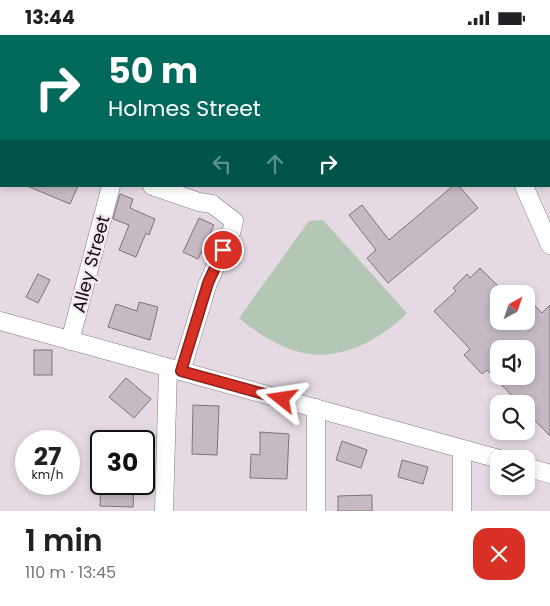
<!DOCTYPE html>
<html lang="en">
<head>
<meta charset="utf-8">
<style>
  body { margin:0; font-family:Poppins,sans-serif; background:#f6f6f6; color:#202124; height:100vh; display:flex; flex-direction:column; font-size:19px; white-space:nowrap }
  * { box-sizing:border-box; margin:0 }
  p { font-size:16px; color:#757577 }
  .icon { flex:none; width:28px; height:28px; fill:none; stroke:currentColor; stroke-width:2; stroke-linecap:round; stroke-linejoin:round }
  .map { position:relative; height:476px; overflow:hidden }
  .panel { display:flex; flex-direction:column; background:#fff; flex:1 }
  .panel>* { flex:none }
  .hud { position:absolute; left:0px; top:0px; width:550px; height:152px; box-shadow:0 2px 8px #0003; background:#00695c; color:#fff; overflow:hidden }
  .needle { width:32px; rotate:40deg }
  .buttons { position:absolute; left:490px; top:250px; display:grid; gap:10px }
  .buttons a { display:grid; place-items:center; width:45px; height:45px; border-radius:10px; background:#fff; box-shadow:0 2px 8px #0003; font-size:25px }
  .speed { position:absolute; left:15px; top:395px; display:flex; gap:10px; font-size:25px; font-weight:700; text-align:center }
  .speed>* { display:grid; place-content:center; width:65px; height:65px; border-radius:50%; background:#fff; box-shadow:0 2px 8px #0003; line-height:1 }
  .speed small { font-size:12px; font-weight:400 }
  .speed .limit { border:2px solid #111; border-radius:8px; background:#fff; color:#111 }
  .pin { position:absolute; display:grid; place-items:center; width:42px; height:42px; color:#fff; margin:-21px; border:2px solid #fff; border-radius:50%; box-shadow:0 1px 5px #0007 }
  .me { position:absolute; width:55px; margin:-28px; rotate:285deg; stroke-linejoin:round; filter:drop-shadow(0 0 4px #0008) }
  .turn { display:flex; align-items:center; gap:18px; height:105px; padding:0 25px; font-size:22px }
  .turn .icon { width:65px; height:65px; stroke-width:2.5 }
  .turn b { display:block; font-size:35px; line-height:42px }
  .lanes { display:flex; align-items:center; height:48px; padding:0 25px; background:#0003; justify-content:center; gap:25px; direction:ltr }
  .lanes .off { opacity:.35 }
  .round { display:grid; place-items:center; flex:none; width:52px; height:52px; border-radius:15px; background:#f6f6f6 }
  .head { display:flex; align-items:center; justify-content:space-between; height:85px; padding:0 25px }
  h1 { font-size:30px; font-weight:600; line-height:38px }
  .status { display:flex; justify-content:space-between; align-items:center; height:35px; padding:0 25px; background:#fff; direction:ltr }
  .status svg { height:14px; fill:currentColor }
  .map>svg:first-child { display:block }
  .green { fill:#b3c7b4 }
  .building { fill:#c5bac4; stroke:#7d737c; fill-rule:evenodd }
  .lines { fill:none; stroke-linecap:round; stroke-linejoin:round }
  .minor-casing { stroke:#837a83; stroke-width:19 }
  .major-casing { stroke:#837a83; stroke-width:23 }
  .minor { stroke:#fff; stroke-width:18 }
  .major { stroke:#fff; stroke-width:21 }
  .route-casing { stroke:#8d1f18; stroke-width:12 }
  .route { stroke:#d93025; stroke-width:9 }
  .labels { text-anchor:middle; stroke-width:5; stroke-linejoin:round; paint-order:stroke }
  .street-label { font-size:18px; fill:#100c0f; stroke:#f2e7f1 }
</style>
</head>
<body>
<div class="status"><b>13:44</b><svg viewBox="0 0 49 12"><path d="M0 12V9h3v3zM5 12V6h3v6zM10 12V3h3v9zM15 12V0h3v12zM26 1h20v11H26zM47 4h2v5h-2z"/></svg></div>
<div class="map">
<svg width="550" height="476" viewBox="0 0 550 476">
  <rect width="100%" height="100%" fill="#e5dae4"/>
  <path class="green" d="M323,185L407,278C379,306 337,329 296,316C275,310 256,297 239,283L309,186Z"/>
  <g class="building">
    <polygon points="27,151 78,151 70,169"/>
    <polygon points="453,151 459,151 478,173 388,248 367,223 376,215 349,180 362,170 389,205"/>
    <polygon points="120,159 133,164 130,173 155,184 149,200 146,198 136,222 119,215 129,190 113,184"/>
    <polygon points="199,183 214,190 198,224 183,217"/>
    <path d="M480,233L499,252V286H526V262L542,278L550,270V401L526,376V369H520L487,335L482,339L464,320L470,314L434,276L456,256L453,253L467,239L470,243ZM499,314H526V341H499Z"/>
    <polygon points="38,239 50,245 38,268 26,262"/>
    <polygon points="139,267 158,272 150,305 108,292 116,269 137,276"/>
    <rect x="34" y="315" width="18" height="25"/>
    <polygon points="126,343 151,364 134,383 109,362"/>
    <polygon points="193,370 219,371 217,420 192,419"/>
    <polygon points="260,397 289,399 287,444 250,443 251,419 260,420"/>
    <polygon points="342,406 367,415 361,433 336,425"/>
    <polygon points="402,425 428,432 423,449 398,442"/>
    <polygon points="101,449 134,449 133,472 100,471"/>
    <polygon points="372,460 372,476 338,476 338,461"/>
  </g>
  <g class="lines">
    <defs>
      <g id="minor">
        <polyline points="464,0 465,1"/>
        <polyline points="0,25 1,26"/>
        <polyline points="549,101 550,100"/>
        <polyline points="152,151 199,167 212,169 234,186 231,198 208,248 181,336"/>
        <polyline points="524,151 550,210"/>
        <polyline points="0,286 499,424"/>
        <polyline points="70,306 111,151"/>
        <polyline points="316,373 316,476"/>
        <polyline points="526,432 550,439"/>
        <polyline points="164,476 168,333"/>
        <polyline points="462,476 462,414"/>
      </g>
      <polyline id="major" points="548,0 550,2"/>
    </defs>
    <use href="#minor" class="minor-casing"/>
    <use href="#major" class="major-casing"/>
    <use href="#minor" class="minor"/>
    <use href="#major" class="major"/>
  </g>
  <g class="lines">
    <defs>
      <polyline id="route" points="223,215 208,248 181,336 282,364"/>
    </defs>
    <use href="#route" class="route-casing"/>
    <use href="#route" class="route"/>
  </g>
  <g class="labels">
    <g class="street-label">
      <text transform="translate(91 229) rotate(-75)" y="6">Alley Street</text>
    </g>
  </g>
</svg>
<div class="buttons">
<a><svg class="needle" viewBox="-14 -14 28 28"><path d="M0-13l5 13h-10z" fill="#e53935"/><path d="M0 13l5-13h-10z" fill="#757577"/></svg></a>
<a><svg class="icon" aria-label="sound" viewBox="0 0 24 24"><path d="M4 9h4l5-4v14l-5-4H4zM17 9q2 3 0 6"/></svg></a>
<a><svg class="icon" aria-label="search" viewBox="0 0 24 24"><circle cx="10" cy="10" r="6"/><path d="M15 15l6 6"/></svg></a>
<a><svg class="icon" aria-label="layers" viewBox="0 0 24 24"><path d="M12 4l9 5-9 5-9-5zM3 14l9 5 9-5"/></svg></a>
</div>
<div class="speed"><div>27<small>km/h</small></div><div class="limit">30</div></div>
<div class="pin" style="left:223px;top:215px;background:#d93025"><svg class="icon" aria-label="arrive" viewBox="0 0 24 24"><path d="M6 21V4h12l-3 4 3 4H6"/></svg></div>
<svg class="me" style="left:282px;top:364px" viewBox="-20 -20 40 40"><path d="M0-17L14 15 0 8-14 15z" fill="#d93025" stroke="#fff" stroke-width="4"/></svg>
<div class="hud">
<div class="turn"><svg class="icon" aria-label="right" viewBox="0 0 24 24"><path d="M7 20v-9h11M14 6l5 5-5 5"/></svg><div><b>50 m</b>Holmes Street</div></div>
<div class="lanes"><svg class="icon off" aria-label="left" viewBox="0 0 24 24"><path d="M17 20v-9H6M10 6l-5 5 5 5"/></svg><svg class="icon off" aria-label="ahead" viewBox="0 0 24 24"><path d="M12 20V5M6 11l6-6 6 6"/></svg><svg class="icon" aria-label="right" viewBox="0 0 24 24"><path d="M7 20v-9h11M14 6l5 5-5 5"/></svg></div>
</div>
</div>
<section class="panel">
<div class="head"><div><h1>1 min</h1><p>110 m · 13:45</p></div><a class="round" style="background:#d93025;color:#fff"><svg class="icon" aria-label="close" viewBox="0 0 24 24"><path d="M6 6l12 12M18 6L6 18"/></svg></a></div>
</section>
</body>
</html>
